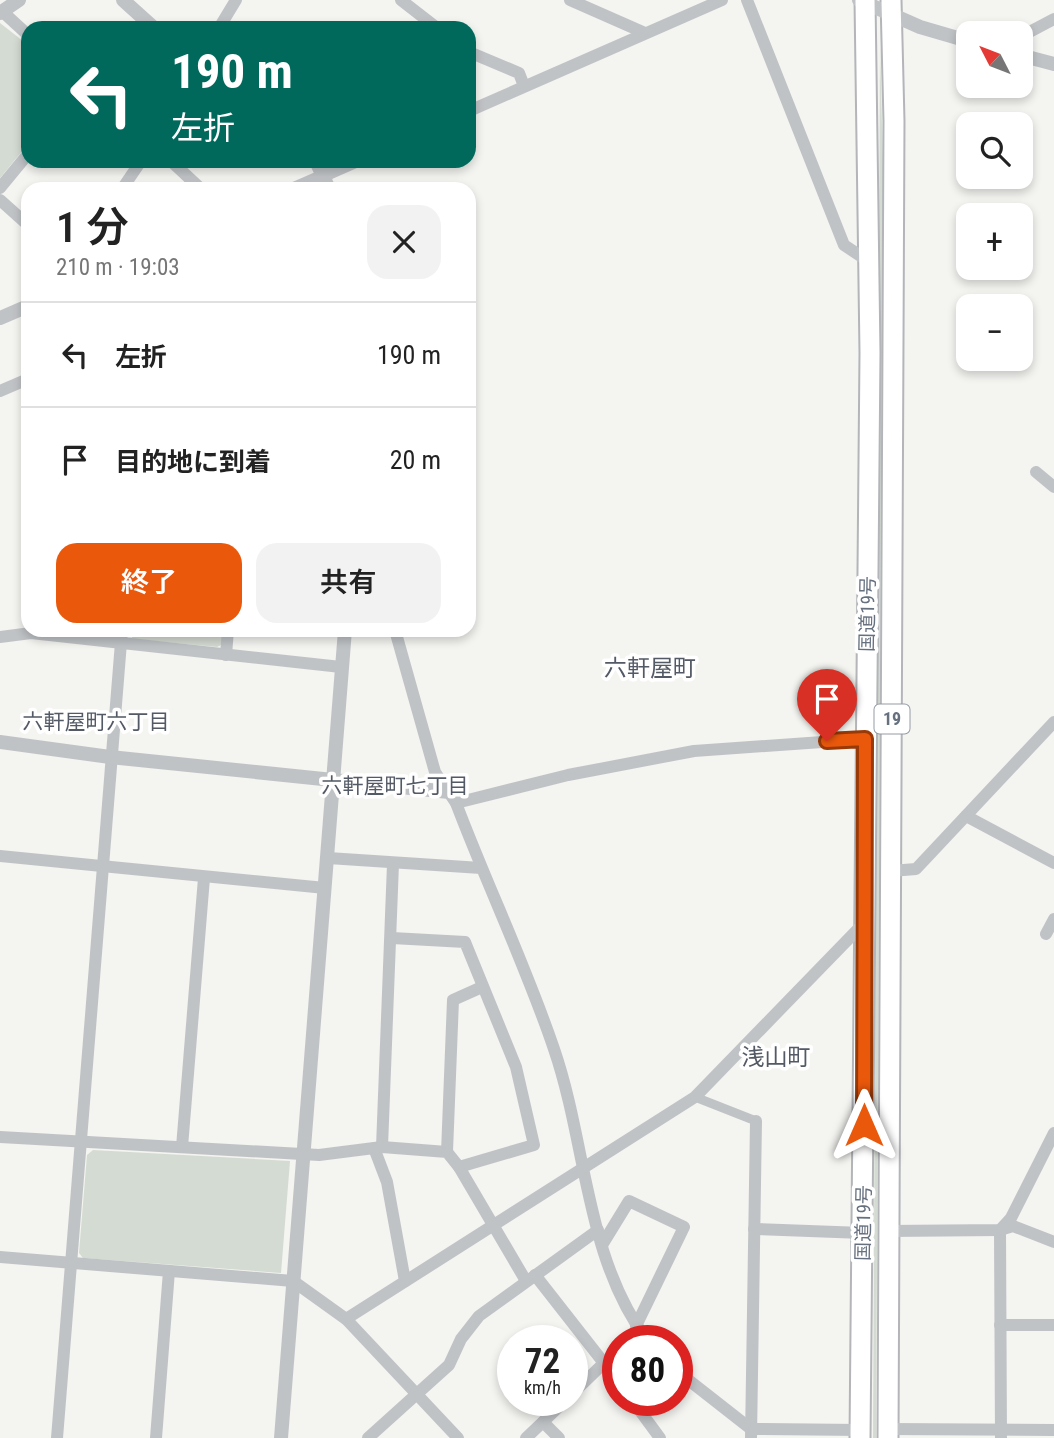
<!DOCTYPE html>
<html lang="ja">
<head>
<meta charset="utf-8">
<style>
  body { margin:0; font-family:"Roboto Condensed","Noto Sans JP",sans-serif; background:#f2f2f2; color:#222; height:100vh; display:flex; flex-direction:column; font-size:26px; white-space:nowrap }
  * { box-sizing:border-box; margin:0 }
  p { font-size:23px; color:#767676 }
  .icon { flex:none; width:38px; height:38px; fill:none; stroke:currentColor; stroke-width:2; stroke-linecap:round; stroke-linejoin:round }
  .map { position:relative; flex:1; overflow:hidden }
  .drawer { position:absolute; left:21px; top:182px; width:455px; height:455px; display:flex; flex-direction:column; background:#fff; border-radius:21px; box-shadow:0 4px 10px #0003 }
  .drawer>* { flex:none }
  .top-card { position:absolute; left:21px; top:21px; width:455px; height:147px; border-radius:21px; box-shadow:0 4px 10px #0003; background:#00695c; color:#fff; overflow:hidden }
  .needle { width:46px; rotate:312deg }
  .fabs { position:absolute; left:956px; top:21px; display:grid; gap:14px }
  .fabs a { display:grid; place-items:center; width:77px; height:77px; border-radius:14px; background:#fff; box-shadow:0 4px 10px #0003; font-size:35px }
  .speed { position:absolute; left:497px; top:1325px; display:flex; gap:14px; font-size:35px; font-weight:700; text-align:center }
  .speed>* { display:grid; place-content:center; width:91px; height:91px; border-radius:50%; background:#fff; box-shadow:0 4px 10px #0003; line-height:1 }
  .speed small { font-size:18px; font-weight:400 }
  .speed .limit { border:10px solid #d22; background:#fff; color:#111 }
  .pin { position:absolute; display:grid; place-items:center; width:60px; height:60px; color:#fff; margin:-72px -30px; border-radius:50% 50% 50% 0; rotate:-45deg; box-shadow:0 0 7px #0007 }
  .pin .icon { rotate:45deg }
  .me { position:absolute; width:77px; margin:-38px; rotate:0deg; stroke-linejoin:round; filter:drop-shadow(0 0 5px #0008) }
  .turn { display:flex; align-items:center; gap:24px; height:147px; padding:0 35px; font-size:32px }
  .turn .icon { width:91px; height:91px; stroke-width:2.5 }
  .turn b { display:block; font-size:49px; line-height:60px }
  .round { display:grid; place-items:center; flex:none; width:74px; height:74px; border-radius:21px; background:#f2f2f2 }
  .overview { display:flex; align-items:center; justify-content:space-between; height:119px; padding:0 35px }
  h1 { font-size:42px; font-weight:600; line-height:52px }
  .action { display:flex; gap:14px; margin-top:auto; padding:14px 35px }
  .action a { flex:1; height:80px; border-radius:21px; background:#ea580c; color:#fff; font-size:28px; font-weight:600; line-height:80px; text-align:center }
  .action a+a { background:#f2f2f2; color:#222 }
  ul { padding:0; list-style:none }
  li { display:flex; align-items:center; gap:21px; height:105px; padding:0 35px; border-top:2px solid #e0e0e0 }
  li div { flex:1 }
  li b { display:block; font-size:26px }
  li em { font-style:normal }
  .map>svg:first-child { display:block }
  .green { fill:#d4dbd2 }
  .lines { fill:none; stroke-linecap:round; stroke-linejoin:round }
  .trunk-casing { stroke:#b3b5b9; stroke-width:23 }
  .pedestrian { stroke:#c0c3c6; stroke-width:9 }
  .minor { stroke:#c0c3c6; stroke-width:12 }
  .tertiary { stroke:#c0c3c6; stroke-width:14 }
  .trunk { stroke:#fff; stroke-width:19 }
  .route-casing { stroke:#983908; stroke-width:18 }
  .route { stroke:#ea580c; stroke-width:12 }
  .labels { text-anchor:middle; stroke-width:7; stroke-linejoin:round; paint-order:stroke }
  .shield { fill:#fff; stroke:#949ba5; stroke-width:2 }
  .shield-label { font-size:18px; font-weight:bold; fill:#66707f }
  .street-label { font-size:19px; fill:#66707f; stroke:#fff }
  .neighbourhood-label { font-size:21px; fill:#535a65; stroke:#fff }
  .quarter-label { font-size:23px; fill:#535a65; stroke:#fff }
</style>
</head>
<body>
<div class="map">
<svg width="1054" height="1438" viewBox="0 0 1054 1438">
  <rect width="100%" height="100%" fill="#f4f4f1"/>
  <g class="green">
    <polygon points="0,23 28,45 28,144 0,178"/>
    <polygon points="880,47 883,165 876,1438 873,1438"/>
    <polygon points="127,630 224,630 223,644 217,647 133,639"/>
    <polygon points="93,1150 290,1161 281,1273 83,1258 79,1253 87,1155"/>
  </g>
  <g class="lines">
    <defs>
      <g id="trunk">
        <polyline points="860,1438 870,353 865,0"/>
        <polyline points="888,1438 894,121 891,0"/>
      </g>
    </defs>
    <use href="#trunk" class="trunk-casing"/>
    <polyline class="pedestrian" points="695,1097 756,1121"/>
    <g class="minor">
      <polyline points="401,0 437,28"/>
      <polyline points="570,0 645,33"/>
      <polyline points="747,0 844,245 868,261"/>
      <polyline points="4,13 28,35"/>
      <polyline points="219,28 236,0"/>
      <polyline points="1020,37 1054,19"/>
      <polyline points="469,52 519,73 524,86"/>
      <polyline points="469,111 722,0"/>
      <polyline points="171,161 201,189"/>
      <polyline points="324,176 358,161"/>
      <polyline points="0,188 28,154"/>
      <polyline points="122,189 141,161"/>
      <polyline points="0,200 28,225"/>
      <polyline points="0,391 28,379"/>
      <polyline points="1036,472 1054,487"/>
      <path d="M395,630L435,772L456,803C487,885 526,966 554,1049C587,1145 585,1257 647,1340"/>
      <polyline points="0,637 31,633 341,667"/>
      <polyline points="226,655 228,630"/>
      <polyline points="456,803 568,775 694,751 865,739"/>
      <polyline points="966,816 1054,863"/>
      <polyline points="0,856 325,888"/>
      <polyline points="328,858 481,868"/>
      <polyline points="891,871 916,869 1054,722"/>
      <polyline points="1046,934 1054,919"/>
      <polyline points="392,938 465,942 516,1067 534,1145 459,1167"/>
      <polyline points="0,1137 319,1155 382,1147 447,1152 459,1167 526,1281"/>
      <polyline points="182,1147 204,878"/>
      <polyline points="382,1147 393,864"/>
      <polyline points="374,1148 387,1182 405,1281"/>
      <polyline points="447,1152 453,1000 482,987"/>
      <polyline points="754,1229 863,1233"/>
      <polyline points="889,1231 1000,1230 1013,1226 1054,1242"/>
      <polyline points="602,1245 629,1201 684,1227 636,1326"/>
      <polyline points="0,1257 293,1281 346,1319 458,1438"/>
      <polyline points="535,1275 618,1381"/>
      <polyline points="346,1319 695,1097 864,923"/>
      <polyline points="1000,1325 1054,1325"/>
      <polyline points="677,1371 751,1429 860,1430"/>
      <polyline points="572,1394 604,1363"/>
      <polyline points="632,1400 660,1438"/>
      <polyline points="543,1422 559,1438"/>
      <polyline points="888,1429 1054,1430"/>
      <polyline points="57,1438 122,630"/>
      <polyline points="156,1438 169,1271"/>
      <polyline points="368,1438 449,1365 461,1339 479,1316 598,1230"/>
      <polyline points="526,1438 566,1400"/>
      <polyline points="751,1438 756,1121"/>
      <polyline points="1001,1438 1000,1230 1011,1218 1054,1133"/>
    </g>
    <g class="tertiary">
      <polyline points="123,0 154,28"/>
      <polyline points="859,0 920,27 968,41"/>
      <polyline points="0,13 19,0"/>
      <polyline points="1020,55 1054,64"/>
      <polyline points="316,161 329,189"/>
      <polyline points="294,189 324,176"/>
      <polyline points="0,318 28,306"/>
      <polyline points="0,742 110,757 449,792"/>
      <polyline points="281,1438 345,630"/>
    </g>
    <use href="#trunk" class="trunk"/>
  </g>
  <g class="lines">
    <defs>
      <polyline id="route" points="827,741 865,739 864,1125"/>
    </defs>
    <use href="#route" class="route-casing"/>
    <use href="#route" class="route"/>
  </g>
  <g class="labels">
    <rect class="shield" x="874.5" y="704.5" width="35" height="29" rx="5"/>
    <g class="shield-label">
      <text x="892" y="725">19</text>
    </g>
    <g class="street-label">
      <text transform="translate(867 614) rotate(-89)" y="7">国道19号</text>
      <text transform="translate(863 1223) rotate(-89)" y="7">国道19号</text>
    </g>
    <g class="neighbourhood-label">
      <text x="96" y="729">六軒屋町六丁目</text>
      <text x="395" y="793">六軒屋町七丁目</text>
    </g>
    <g class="quarter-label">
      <text x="650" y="676">六軒屋町</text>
      <text x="776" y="1065">浅山町</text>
    </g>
  </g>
</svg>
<div class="fabs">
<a><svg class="needle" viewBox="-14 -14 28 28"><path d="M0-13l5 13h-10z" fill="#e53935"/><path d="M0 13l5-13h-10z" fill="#767676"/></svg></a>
<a><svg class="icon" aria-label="search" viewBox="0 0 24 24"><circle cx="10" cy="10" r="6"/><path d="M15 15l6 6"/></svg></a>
<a>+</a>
<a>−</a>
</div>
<div class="speed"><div>72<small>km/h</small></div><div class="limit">80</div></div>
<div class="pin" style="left:827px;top:741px;background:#d93025"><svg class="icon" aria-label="arrive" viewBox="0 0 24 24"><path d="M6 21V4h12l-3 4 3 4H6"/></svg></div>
<svg class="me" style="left:864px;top:1125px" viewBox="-20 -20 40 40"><path d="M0-17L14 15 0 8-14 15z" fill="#ea580c" stroke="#fff" stroke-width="4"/></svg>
<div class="top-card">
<div class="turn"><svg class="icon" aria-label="left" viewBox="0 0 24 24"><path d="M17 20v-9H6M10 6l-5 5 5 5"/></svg><div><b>190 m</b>左折</div></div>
</div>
<section class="drawer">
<div class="overview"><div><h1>1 分</h1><p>210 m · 19:03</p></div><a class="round"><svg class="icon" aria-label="close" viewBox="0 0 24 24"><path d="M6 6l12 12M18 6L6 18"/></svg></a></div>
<ul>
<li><svg class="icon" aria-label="left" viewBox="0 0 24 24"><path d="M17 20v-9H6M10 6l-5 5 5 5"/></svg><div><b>左折</b></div><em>190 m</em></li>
<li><svg class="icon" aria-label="arrive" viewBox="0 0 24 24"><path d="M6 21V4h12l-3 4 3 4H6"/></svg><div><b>目的地に到着</b></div><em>20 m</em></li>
</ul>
<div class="action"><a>終了</a><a>共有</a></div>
</section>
</div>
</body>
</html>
